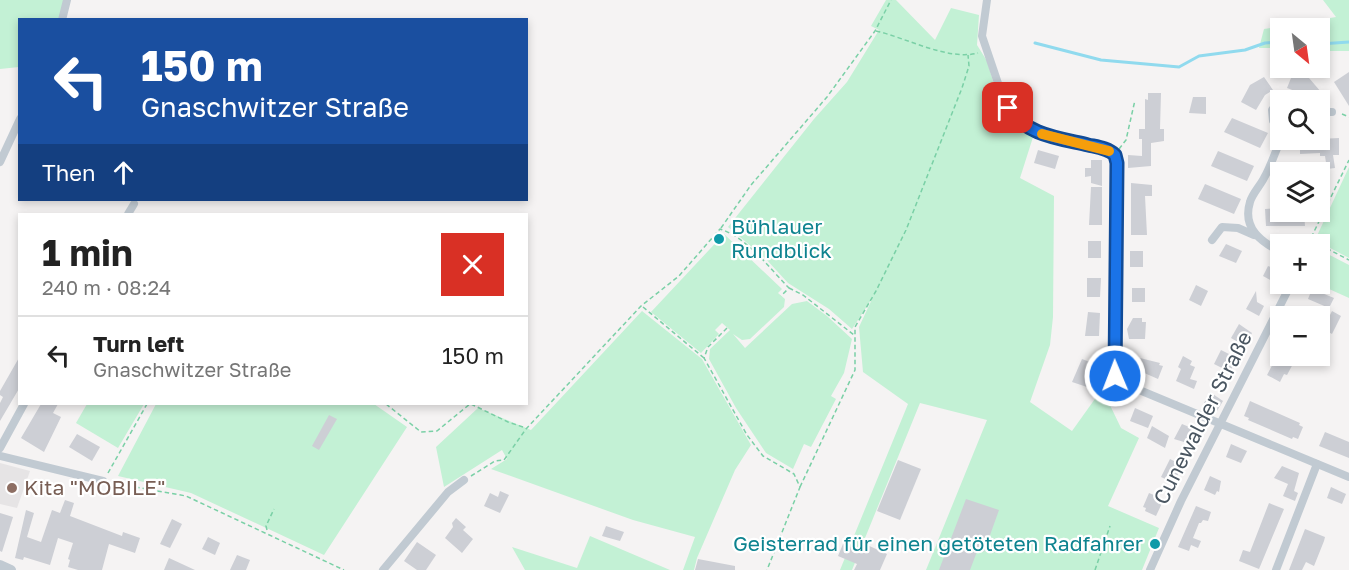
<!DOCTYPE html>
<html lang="en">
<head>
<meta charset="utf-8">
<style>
  body { margin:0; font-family:"Golos Text",sans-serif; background:#f6f6f6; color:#222; height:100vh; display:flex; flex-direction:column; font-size:22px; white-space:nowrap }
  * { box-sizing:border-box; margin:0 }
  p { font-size:20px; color:#767676 }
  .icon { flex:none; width:33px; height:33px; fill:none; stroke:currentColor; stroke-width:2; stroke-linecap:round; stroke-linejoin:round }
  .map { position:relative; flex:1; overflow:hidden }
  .details { position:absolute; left:18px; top:213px; width:510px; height:192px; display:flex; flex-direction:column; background:#fff; border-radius:0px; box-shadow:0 3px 9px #0003 }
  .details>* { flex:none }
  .guide { position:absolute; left:18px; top:18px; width:510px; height:183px; border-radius:0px; box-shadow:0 3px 9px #0003; background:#1a4fa0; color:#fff; overflow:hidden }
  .needle { width:39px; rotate:151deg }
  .controls { position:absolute; left:1270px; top:18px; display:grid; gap:12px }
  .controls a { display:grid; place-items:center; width:60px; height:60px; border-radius:0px; background:#fff; box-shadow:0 3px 9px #0003; font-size:30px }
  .pin { position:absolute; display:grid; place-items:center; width:51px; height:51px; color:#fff; margin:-26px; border-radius:12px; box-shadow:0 3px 9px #0006 }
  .me { position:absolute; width:66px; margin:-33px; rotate:359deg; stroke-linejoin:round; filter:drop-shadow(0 0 4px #0008) }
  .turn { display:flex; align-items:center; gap:21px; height:126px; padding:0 24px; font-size:27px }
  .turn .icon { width:78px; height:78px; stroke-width:2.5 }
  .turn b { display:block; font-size:42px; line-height:51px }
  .then { display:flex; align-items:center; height:57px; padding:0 24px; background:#0003; gap:12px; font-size:22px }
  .round { display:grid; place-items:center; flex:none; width:63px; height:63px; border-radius:0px; background:#f6f6f6 }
  .headline { display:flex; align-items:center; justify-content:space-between; height:102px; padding:0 24px }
  h1 { font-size:36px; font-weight:700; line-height:45px }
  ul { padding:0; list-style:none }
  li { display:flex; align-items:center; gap:18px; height:78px; padding:0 24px; border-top:2px solid #e0e0e0 }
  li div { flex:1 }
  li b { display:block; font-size:22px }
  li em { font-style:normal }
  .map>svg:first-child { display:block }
  .education { fill:#e6e4e5 }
  .green { fill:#c3f1d5 }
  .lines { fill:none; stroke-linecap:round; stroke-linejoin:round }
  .stream { stroke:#90daee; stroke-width:3 }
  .building { fill:#cdcfd5 }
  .path { stroke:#7ad0a6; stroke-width:1.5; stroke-dasharray:4.5 3; stroke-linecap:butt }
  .minor { stroke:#c1cad2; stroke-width:8 }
  .tertiary { stroke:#c1cad2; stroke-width:10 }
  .route-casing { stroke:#114b97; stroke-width:15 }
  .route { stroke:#1a73e8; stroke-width:10 }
  .slow { stroke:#f59e0b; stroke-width:10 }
  .culture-dot { fill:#0f9aa8; stroke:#fff; stroke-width:2 }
  .education-dot { fill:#8d6e63; stroke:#fff; stroke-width:2 }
  .labels { text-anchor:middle; stroke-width:4.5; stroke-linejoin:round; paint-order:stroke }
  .culture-label { font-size:21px; fill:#0d838f; stroke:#fff; text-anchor:start }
  .street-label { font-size:21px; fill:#4a5661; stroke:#fff }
  .education-label { font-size:21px; fill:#785e54; stroke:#fff; text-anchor:start }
</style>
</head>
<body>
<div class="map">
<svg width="1349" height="570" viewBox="0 0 1349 570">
  <rect width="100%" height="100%" fill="#f5f3f3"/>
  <polygon class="education" points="0,463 30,471 17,508 0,504"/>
  <g class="green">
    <polygon points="0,0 67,0 62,19 20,20 19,67 0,69"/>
    <polygon points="886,0 896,0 935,40 951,8 979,15 977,45 987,61 998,98 1011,118 1034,134 1020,178 1054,196 1053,317 1050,345 1030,402 1072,431 1097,396 1108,401 1121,428 1139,438 1108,506 1159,528 1142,570 926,570 987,420 920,403 852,570 840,570 908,404 863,372 859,327 873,297 852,329 829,309 788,283 765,258 728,227 814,119 847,82 879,30 871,26"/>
    <polygon points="1323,0 1349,0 1349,51 1320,51 1320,28 1281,28 1281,48 1259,48 1264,29 1336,17"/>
    <polygon points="1349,167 1349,258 1315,240"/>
    <polygon points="724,234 782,289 778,293 785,299 784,307 750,339 742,340 733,334 745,348 792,304 807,301 827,316 852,339 844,373 831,396 836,399 811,447 804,444 793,469 766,453 736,408 709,359 710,349 730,330 722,323 715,330 719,334 701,353 651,312"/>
    <polygon points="1320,250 1349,265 1349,298 1318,284 1320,284"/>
    <polygon points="642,311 702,359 751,445 735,470 697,558 694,570 683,570 695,537 633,520 491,469 507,459 502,450 444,487 436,447 478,408 531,430"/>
    <polygon points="87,404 144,404 118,448 76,423"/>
    <polygon points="156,404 374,404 407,427 324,555 191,493 118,476"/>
    <polygon points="590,536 670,570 525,570 512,547 577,568"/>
  </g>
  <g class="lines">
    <g class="stream">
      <polyline points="1035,43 1101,60 1179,67 1199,56 1245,50 1265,43 1281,42"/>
      <polyline points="1320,44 1349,42"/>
    </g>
  </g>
  <g class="building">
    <polygon points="1349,72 1349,106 1334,82"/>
    <polygon points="1293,73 1309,78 1321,92 1312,100 1307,100 1300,93 1287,88"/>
    <polygon points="1264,77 1273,90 1265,95 1256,110 1241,102 1250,85"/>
    <polygon points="1148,93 1161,93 1160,129 1164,129 1164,141 1151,143 1151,166 1128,168 1128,155 1142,156 1142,139 1139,139 1139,129 1145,129 1145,99 1148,100"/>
    <polygon points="1193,97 1206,97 1206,114 1189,113"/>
    <polygon points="1232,118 1268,133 1260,148 1224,132"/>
    <polygon points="1339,138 1339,155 1333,155 1335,168 1327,169 1325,156 1320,156 1320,153 1300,154 1300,140"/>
    <polygon points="1038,150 1059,156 1055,169 1034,163"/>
    <polygon points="1218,151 1254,166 1247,181 1211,166"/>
    <polygon points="1091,160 1102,160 1102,186 1091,183 1091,176 1085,177 1085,168 1091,168"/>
    <polygon points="1131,183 1152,185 1152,196 1145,196 1147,235 1131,235"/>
    <polygon points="1205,184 1241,199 1234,214 1198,199"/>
    <polygon points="1091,187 1102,187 1102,225 1089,225"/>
    <polygon points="1281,208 1281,212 1304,212 1305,226 1266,226 1265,209"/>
    <rect x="1088" y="241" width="13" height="17"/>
    <polygon points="1226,244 1242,251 1236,263 1219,256"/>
    <rect x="1130" y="251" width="13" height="16"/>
    <polygon points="1268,266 1281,271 1281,286 1263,276"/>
    <polygon points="1087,278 1101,278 1100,297 1087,297"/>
    <polygon points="1196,285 1208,291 1201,306 1189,300"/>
    <rect x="1132" y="288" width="13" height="14"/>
    <polygon points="1312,289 1334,298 1329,308 1308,299"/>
    <polygon points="1256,291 1257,302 1264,306 1259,316 1246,309"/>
    <polygon points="1332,311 1341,316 1332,334 1323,329"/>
    <polygon points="1088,312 1100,313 1099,336 1085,336"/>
    <polygon points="1133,318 1142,318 1142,322 1146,322 1145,339 1129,339 1127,329"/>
    <polygon points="1239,324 1252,333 1245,346 1231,338"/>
    <polygon points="1221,350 1237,358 1230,372 1214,364"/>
    <polygon points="1278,354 1294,362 1287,375 1284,374 1280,382 1267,375"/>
    <polygon points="20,356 20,387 0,421 0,403 3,397 0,395 0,391"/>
    <polygon points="1183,356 1192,361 1190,365 1195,367 1190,379 1197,381 1194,389 1176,381 1181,369 1178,367"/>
    <polygon points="1140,358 1160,363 1159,365 1163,366 1158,379 1142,372 1144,367"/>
    <polygon points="1082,359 1095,364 1087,387 1072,382"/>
    <polygon points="1210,392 1223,401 1217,411 1204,403"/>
    <polygon points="1250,401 1300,423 1299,425 1303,427 1298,439 1293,437 1292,439 1248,420 1249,418 1244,416"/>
    <polygon points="41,404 58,404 53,413 61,417 44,452 21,438"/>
    <polygon points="1135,408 1153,416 1148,428 1130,421"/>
    <polygon points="329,415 337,419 319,450 312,446"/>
    <polygon points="1182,424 1199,431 1194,445 1174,439"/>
    <polygon points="1152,426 1169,436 1165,448 1147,438"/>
    <polygon points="1325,432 1349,442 1349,458 1319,446"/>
    <polygon points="77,434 100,447 92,461 69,447"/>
    <polygon points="1231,444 1247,451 1241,463 1226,457"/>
    <polygon points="1170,459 1178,463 1177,466 1181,468 1174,483 1161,477"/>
    <polygon points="898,460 921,469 900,520 877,511"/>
    <polygon points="1282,466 1299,473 1294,491 1298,493 1295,501 1283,496 1288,484 1274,478"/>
    <polygon points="1210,476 1221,481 1219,492 1217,491 1215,495 1204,490"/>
    <polygon points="1331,487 1346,494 1342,504 1327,498"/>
    <polygon points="500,491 509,495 500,513 484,506 490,493 498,497"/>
    <polygon points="1149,493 1164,499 1156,516 1145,511 1146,508 1143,507"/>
    <polygon points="966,499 999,510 984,552 978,549 970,570 939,570"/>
    <polygon points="65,500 74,503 70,516 122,536 123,532 140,538 135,553 109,544 102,570 78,570 68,567 70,560 68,559 73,543 58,538 50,565 24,557 23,560 15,558 26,510 34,513 27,537 41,542 52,510 60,513"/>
    <polygon points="1269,503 1284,509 1259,569 1239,561 1243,550 1250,552"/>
    <polygon points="1196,506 1211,512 1208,521 1203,520 1201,523 1199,523 1193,538 1201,541 1198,548 1191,545 1189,551 1178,547"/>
    <polygon points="0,513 13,517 2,552 0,551"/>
    <polygon points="456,518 466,527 463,530 473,539 462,553 445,538 453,527 452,523"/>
    <polygon points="172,519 182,524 170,548 160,544"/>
    <polygon points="606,526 624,532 620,541 602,536"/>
    <polygon points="1305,529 1325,537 1324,541 1314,566 1306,562 1302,570 1289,570"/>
    <polygon points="208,537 220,543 215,555 202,549"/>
    <polygon points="417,542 436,555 426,570 417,570 404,561"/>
    <polygon points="843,544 862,551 865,544 887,554 880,570 854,570 857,564 838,556"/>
    <polygon points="237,555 250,560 246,570 230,570"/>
    <polygon points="169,558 195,570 164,570"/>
    <polygon points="698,559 735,566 735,570 695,570"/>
  </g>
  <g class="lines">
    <g class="path">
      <path d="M876,31C907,38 948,61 978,53"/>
      <polyline points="1342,114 1349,117"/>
      <polyline points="1119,149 1126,140 1135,100"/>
      <polyline points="721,228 751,185 827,97 875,31 891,0"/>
      <polyline points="1311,241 1318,244"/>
      <polyline points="1308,244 1349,160"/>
      <polyline points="1320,245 1349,260"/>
      <polyline points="789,288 803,295 854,335"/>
      <polyline points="643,307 704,358"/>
      <polyline points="727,328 708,347 704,358 747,435 763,456 794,474 800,487 767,570"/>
      <polyline points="386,404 421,432 437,431 470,404"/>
      <polyline points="471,404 508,422 526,428"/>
      <polyline points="108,473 147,404"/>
      <path d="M471,476L495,461L504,460L526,429L641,306L679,276L720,229C748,238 769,268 789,288L781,296"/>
      <polyline points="113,483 186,496 344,570"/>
      <polyline points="800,487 855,370 855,327 876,291 906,230 962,88 969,66 968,55"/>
      <polyline points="267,530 266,526 274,509"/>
      <polyline points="1095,570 1110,526"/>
    </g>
    <g class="minor">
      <path d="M987,0L982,36L1002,95L1013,115L1027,128L1037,132C1053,137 1110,145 1116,158L1114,307L1116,378L1120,382L1349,477"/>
      <polyline points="62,20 67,0"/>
      <polyline points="1320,112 1332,112"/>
      <polyline points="1281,128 1273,121 1272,110 1279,101 1292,100"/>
      <path d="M1281,139C1275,152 1271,166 1264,178C1260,186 1252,194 1250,202C1242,228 1261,242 1281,252"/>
      <polyline points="0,162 20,119"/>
      <polyline points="128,214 134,204"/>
      <polyline points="1212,240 1222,227 1238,228 1254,235"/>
      <polyline points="0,448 24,404"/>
      <polyline points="0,456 103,481"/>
      <polyline points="383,570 448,492 464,480"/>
      <polyline points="1150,570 1181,501 1291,284"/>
      <polyline points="1276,570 1317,464"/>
    </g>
    <polyline class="tertiary" points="0,565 11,570"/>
  </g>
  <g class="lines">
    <defs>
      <path id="route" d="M1008,108C1026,135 1058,138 1088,145C1097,147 1108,148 1115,155L1117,163L1115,376"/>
    </defs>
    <use href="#route" class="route-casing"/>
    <use href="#route" class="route"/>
    <polyline class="slow" points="1042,134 1109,151"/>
  </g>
  <g class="culture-dot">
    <circle cx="719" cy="239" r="6"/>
    <circle cx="1155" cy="544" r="6"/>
  </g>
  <circle class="education-dot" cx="12" cy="488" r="6"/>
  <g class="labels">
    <g class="culture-label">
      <text x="731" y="234">Bühlauer<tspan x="731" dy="24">Rundblick</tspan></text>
      <text x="1143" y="551" text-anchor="end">Geisterrad für einen getöteten Radfahrer</text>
    </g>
    <g class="street-label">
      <text transform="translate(1203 418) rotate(-63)" y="7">Cunewalder Straße</text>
    </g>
    <g class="education-label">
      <text x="24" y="495">Kita "MOBILE"</text>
    </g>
  </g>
</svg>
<div class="controls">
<a><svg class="needle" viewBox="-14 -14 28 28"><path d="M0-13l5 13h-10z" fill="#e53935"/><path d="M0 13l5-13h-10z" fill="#767676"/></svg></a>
<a><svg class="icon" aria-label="search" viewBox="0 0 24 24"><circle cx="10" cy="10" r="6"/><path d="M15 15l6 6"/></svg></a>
<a><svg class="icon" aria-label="layers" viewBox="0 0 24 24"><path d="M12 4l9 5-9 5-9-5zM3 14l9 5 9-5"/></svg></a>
<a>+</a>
<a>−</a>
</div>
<div class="pin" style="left:1008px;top:108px;background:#d93025"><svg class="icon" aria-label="arrive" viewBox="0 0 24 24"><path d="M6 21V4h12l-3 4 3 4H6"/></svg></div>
<svg class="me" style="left:1115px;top:376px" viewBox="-20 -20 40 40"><circle r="17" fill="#1a73e8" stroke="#fff" stroke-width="3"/><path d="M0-11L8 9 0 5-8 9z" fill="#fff"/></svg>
<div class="guide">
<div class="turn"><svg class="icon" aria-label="left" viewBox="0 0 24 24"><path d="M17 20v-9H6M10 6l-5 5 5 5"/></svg><div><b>150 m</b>Gnaschwitzer Straße</div></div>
<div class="then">Then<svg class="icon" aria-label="ahead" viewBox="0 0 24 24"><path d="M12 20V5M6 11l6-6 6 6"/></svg></div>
</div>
<section class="details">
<div class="headline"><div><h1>1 min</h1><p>240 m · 08:24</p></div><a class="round" style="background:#d93025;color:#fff"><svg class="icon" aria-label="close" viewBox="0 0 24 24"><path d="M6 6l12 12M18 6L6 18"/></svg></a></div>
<ul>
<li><svg class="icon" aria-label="left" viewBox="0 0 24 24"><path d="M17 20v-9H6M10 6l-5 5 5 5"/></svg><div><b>Turn left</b><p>Gnaschwitzer Straße</p></div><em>150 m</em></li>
</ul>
</section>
</div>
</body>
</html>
